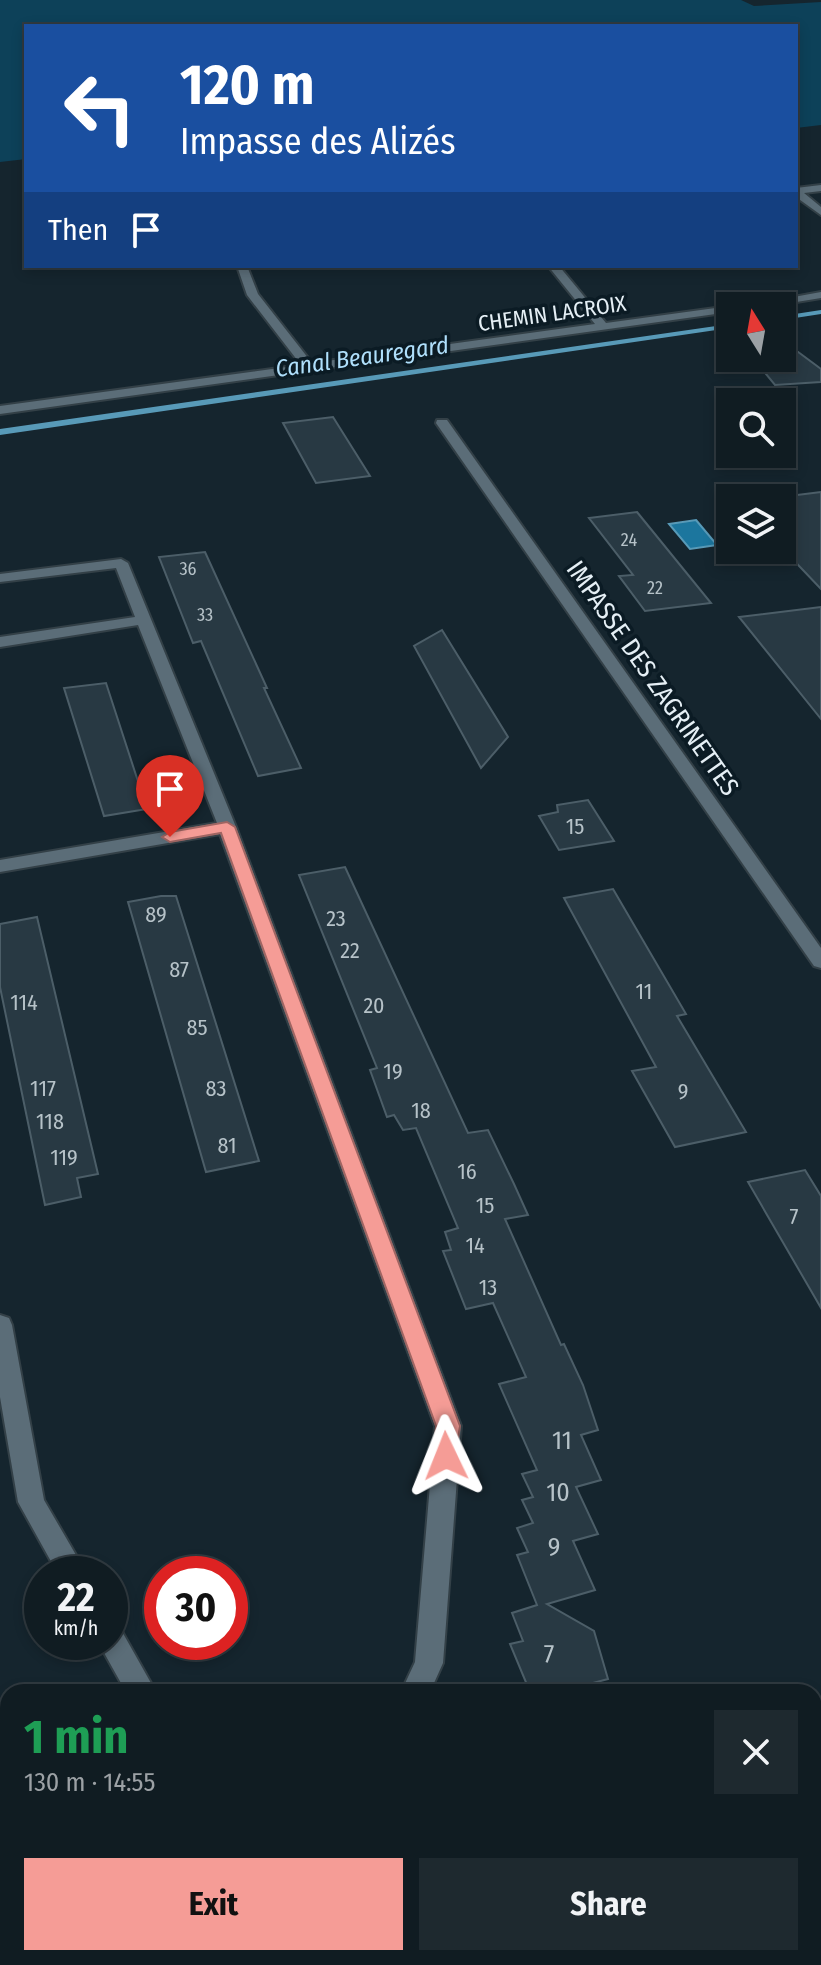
<!DOCTYPE html>
<html lang="en">
<head>
<meta charset="utf-8">
<style>
  body { margin:0; font-family:"Fira Sans Condensed",sans-serif; background:#1e292f; color:#f1f3f6; height:100vh; display:flex; flex-direction:column; font-size:30px; white-space:nowrap }
  * { box-sizing:border-box; margin:0 }
  p { font-size:26px; color:#9ca1a5 }
  .icon { flex:none; width:44px; height:44px; fill:none; stroke:currentColor; stroke-width:2; stroke-linecap:round; stroke-linejoin:round }
  .map { position:relative; flex:1; overflow:hidden }
  .side { position:absolute; left:0px; top:1684px; width:822px; height:282px; display:flex; flex-direction:column; background:#101c22; border-radius:24px 24px 0 0; box-shadow:0 4px 12px #0003,0 0 0 2px #303a40 }
  .side>* { flex:none }
  .top-card { position:absolute; left:24px; top:24px; width:774px; height:244px; border-radius:0px; box-shadow:0 4px 12px #0003,0 0 0 2px #303a40; background:#1a4fa0; color:#fff; overflow:hidden }
  .needle { width:52px; rotate:349deg }
  .controls { position:absolute; left:716px; top:292px; display:grid; gap:16px }
  .controls a { display:grid; place-items:center; width:80px; height:80px; border-radius:0px; background:#101c22; box-shadow:0 4px 12px #0003,0 0 0 2px #303a40; font-size:40px }
  .speed { position:absolute; left:24px; top:1556px; display:flex; gap:16px; font-size:40px; font-weight:700; text-align:center }
  .speed>* { display:grid; place-content:center; width:104px; height:104px; border-radius:50%; background:#101c22; box-shadow:0 4px 12px #0003,0 0 0 2px #303a40; line-height:1 }
  .speed small { font-size:20px; font-weight:400 }
  .speed .limit { border:12px solid #d22; background:#fff; color:#111 }
  .pin { position:absolute; display:grid; place-items:center; width:68px; height:68px; color:#fff; margin:-82px -34px; border-radius:50% 50% 50% 0; rotate:-45deg; box-shadow:0 0 8px #0007 }
  .pin .icon { rotate:45deg }
  .me { position:absolute; width:88px; margin:-44px; rotate:358deg; stroke-linejoin:round; filter:drop-shadow(0 0 6px #0008) }
  .turn { display:flex; align-items:center; gap:28px; height:168px; padding:0 24px; font-size:36px }
  .turn .icon { width:104px; height:104px; stroke-width:2.5 }
  .turn b { display:block; font-size:56px; line-height:68px }
  .then { display:flex; align-items:center; height:76px; padding:0 24px; background:#0003; gap:16px; font-size:30px }
  .round { display:grid; place-items:center; flex:none; width:84px; height:84px; border-radius:0px; background:#1e292f }
  .summary { display:flex; align-items:center; justify-content:space-between; height:136px; padding:0 24px }
  h1 { font-size:48px; font-weight:700; line-height:60px; color:#1e9e55 }
  .button { display:flex; gap:16px; margin-top:auto; padding:16px 24px }
  .button a { flex:1; height:92px; border-radius:0px; background:#f59c96; color:#111; font-size:32px; font-weight:700; line-height:92px; text-align:center }
  .button a+a { background:#1e292f; color:#f1f3f6 }
  .map>svg:first-child { display:block }
  .green { fill:#0d4159 }
  .water { fill:#1c769e; stroke:#589ab8; stroke-width:2 }
  .lines { fill:none; stroke-linecap:round; stroke-linejoin:round }
  .stream { fill:#589ab8; fill-rule:evenodd }
  .building { fill:#283943; stroke:#4c5e68; stroke-width:2 }
  .minor-casing { stroke:#334047; stroke-width:4 }
  .minor { fill:#5b6d78; fill-rule:evenodd }
  .route { fill:#f59c96; stroke:#9f6562; stroke-width:2 }
  .labels { text-anchor:middle; stroke-width:7; stroke-linejoin:round; paint-order:stroke }
  .far-number-label { font-size:18px; fill:#b6c2c8 }
  .far-street-label { font-size:22px; fill:#e5eff5; stroke:#0b1b24 }
  .number-label { font-size:22px; fill:#b6c2c8 }
  .far-water-label { font-size:24px; font-style:italic; fill:#afdffb; stroke:#0b1b24 }
  .street-label { font-size:26px; fill:#e5eff5; stroke:#0b1b24 }
  .near-number-label { font-size:26px; fill:#b6c2c8 }
</style>
</head>
<body>
<div class="map">
<svg width="821" height="1965" viewBox="0 0 821 1965">
  <rect width="100%" height="100%" fill="#15252e"/>
  <polygon class="green" points="0,0 741,0 754,6 821,2 821,125 796,128 796,26 26,26 26,159 0,162"/>
  <polygon class="water" points="696,520 717,545 690,549 669,524"/>
  <g class="lines">
    <g class="stream">
      <polygon points="821,310 821,314 782,320 782,316"/>
      <polygon points="730,324 730,328 0,435 0,429"/>
    </g>
  </g>
  <g class="building">
    <polygon points="782,340 821,369 821,382 775,385 753,358 782,358"/>
    <polygon points="333,417 370,476 316,483 283,423"/>
    <polygon points="821,492 821,589 782,548 782,498 773,498"/>
    <polygon points="637,512 711,603 645,611 619,576 633,575 589,518"/>
    <polygon points="205,552 267,688 264,688 301,768 258,776 201,641 193,643 159,557"/>
    <polygon points="821,607 821,719 739,617"/>
    <polygon points="442,630 508,737 481,768 414,646"/>
    <polygon points="106,683 147,809 104,816 64,688"/>
    <polygon points="588,800 614,841 559,850 539,816 558,812 557,805"/>
    <polygon points="345,867 468,1133 488,1130 514,1184 528,1215 505,1219 561,1345 564,1344 583,1385 598,1430 581,1435 601,1480 576,1487 598,1534 573,1541 595,1590 547,1604 594,1631 608,1679 559,1692 530,1692 510,1644 523,1641 512,1613 537,1605 517,1555 528,1552 517,1528 533,1523 522,1500 533,1497 522,1474 537,1470 499,1384 526,1377 493,1303 466,1309 443,1251 451,1250 445,1232 458,1228 416,1128 403,1130 394,1115 387,1117 370,1070 377,1068 299,875"/>
    <polygon points="613,889 686,1014 677,1016 746,1132 675,1147 632,1071 656,1067 564,898"/>
    <polygon points="161,896 176,896 259,1161 206,1172 128,902"/>
    <polygon points="37,917 98,1174 77,1178 81,1197 45,1205 0,987 0,924"/>
    <polygon points="805,1170 821,1196 821,1308 748,1182"/>
  </g>
  <g class="lines">
    <defs>
      <g id="minor">
        <polygon points="821,185 821,191 804,193 821,207 821,215 796,197 796,188"/>
        <polygon points="237,266 247,266 258,294 312,363 595,324 548,266 559,266 606,323 730,306 732,306 730,312 0,414 0,406 301,365 247,295"/>
        <polygon points="821,292 821,298 772,306 744,306"/>
        <polygon points="437,420 447,420 821,948 821,968 814,966 436,423"/>
        <polygon points="121,559 128,563 236,827 461,1426 443,1663 430,1692 401,1692 415,1662 435,1426 220,834 0,872 0,860 217,823 138,625 0,647 0,637 135,617 116,568 0,582 0,574"/>
        <polygon points="0,1315 9,1318 12,1325 44,1500 87,1574 58,1574 18,1502 0,1397"/>
        <polygon points="110,1624 120,1628 156,1692 126,1692 98,1642 110,1642"/>
        <polygon points="333,1958 365,1958 367,1965 335,1965"/>
      </g>
    </defs>
    <use href="#minor" class="minor-casing"/>
    <use href="#minor" class="minor"/>
  </g>
  <polygon class="route" points="227,822 235,827 460,1426 454,1463 446,1465 437,1463 434,1456 436,1426 221,833 170,842 162,837 170,832"/>
  <g class="labels">
    <g class="far-number-label">
      <text x="629" y="546">24</text>
      <text x="188" y="575">36</text>
      <text x="655" y="594">22</text>
      <text x="205" y="621">33</text>
    </g>
    <g class="far-street-label">
      <text transform="translate(552 313) rotate(-8)" y="8">CHEMIN LACROIX</text>
    </g>
    <g class="number-label">
      <text x="575" y="834">15</text>
      <text x="156" y="922">89</text>
      <text x="336" y="926">23</text>
      <text x="350" y="958">22</text>
      <text x="179" y="977">87</text>
      <text x="644" y="999">11</text>
      <text x="24" y="1010">114</text>
      <text x="374" y="1013">20</text>
      <text x="197" y="1035">85</text>
      <text x="393" y="1079">19</text>
      <text x="43" y="1096">117</text>
      <text x="216" y="1096">83</text>
      <text x="683" y="1099">9</text>
      <text x="421" y="1118">18</text>
      <text x="50" y="1129">118</text>
      <text x="227" y="1153">81</text>
      <text x="64" y="1165">119</text>
      <text x="467" y="1179">16</text>
      <text x="485" y="1213">15</text>
      <text x="794" y="1224">7</text>
      <text x="475" y="1253">14</text>
      <text x="488" y="1295">13</text>
    </g>
    <g class="far-water-label">
      <text transform="translate(362 357) rotate(-8)" y="8">Canal Beauregard</text>
    </g>
    <g class="street-label">
      <text transform="translate(653 678) rotate(55)" y="9">IMPASSE DES ZAGRINETTES</text>
    </g>
    <g class="near-number-label">
      <text x="562" y="1449">11</text>
      <text x="558" y="1501">10</text>
      <text x="554" y="1556">9</text>
      <text x="549" y="1663">7</text>
    </g>
  </g>
</svg>
<div class="controls">
<a><svg class="needle" viewBox="-14 -14 28 28"><path d="M0-13l5 13h-10z" fill="#e53935"/><path d="M0 13l5-13h-10z" fill="#9ca1a5"/></svg></a>
<a><svg class="icon" aria-label="search" viewBox="0 0 24 24"><circle cx="10" cy="10" r="6"/><path d="M15 15l6 6"/></svg></a>
<a><svg class="icon" aria-label="layers" viewBox="0 0 24 24"><path d="M12 4l9 5-9 5-9-5zM3 14l9 5 9-5"/></svg></a>
</div>
<div class="speed"><div>22<small>km/h</small></div><div class="limit">30</div></div>
<div class="pin" style="left:170px;top:837px;background:#d93025"><svg class="icon" aria-label="arrive" viewBox="0 0 24 24"><path d="M6 21V4h12l-3 4 3 4H6"/></svg></div>
<svg class="me" style="left:446px;top:1456px" viewBox="-20 -20 40 40"><path d="M0-17L14 15 0 8-14 15z" fill="#f59c96" stroke="#fff" stroke-width="4"/></svg>
<div class="top-card">
<div class="turn"><svg class="icon" aria-label="left" viewBox="0 0 24 24"><path d="M17 20v-9H6M10 6l-5 5 5 5"/></svg><div><b>120 m</b>Impasse des Alizés</div></div>
<div class="then">Then<svg class="icon" aria-label="arrive" viewBox="0 0 24 24"><path d="M6 21V4h12l-3 4 3 4H6"/></svg></div>
</div>
<section class="side">
<div class="summary"><div><h1>1 min</h1><p>130 m · 14:55</p></div><a class="round"><svg class="icon" aria-label="close" viewBox="0 0 24 24"><path d="M6 6l12 12M18 6L6 18"/></svg></a></div>
<div class="button"><a>Exit</a><a>Share</a></div>
</section>
</div>
</body>
</html>
